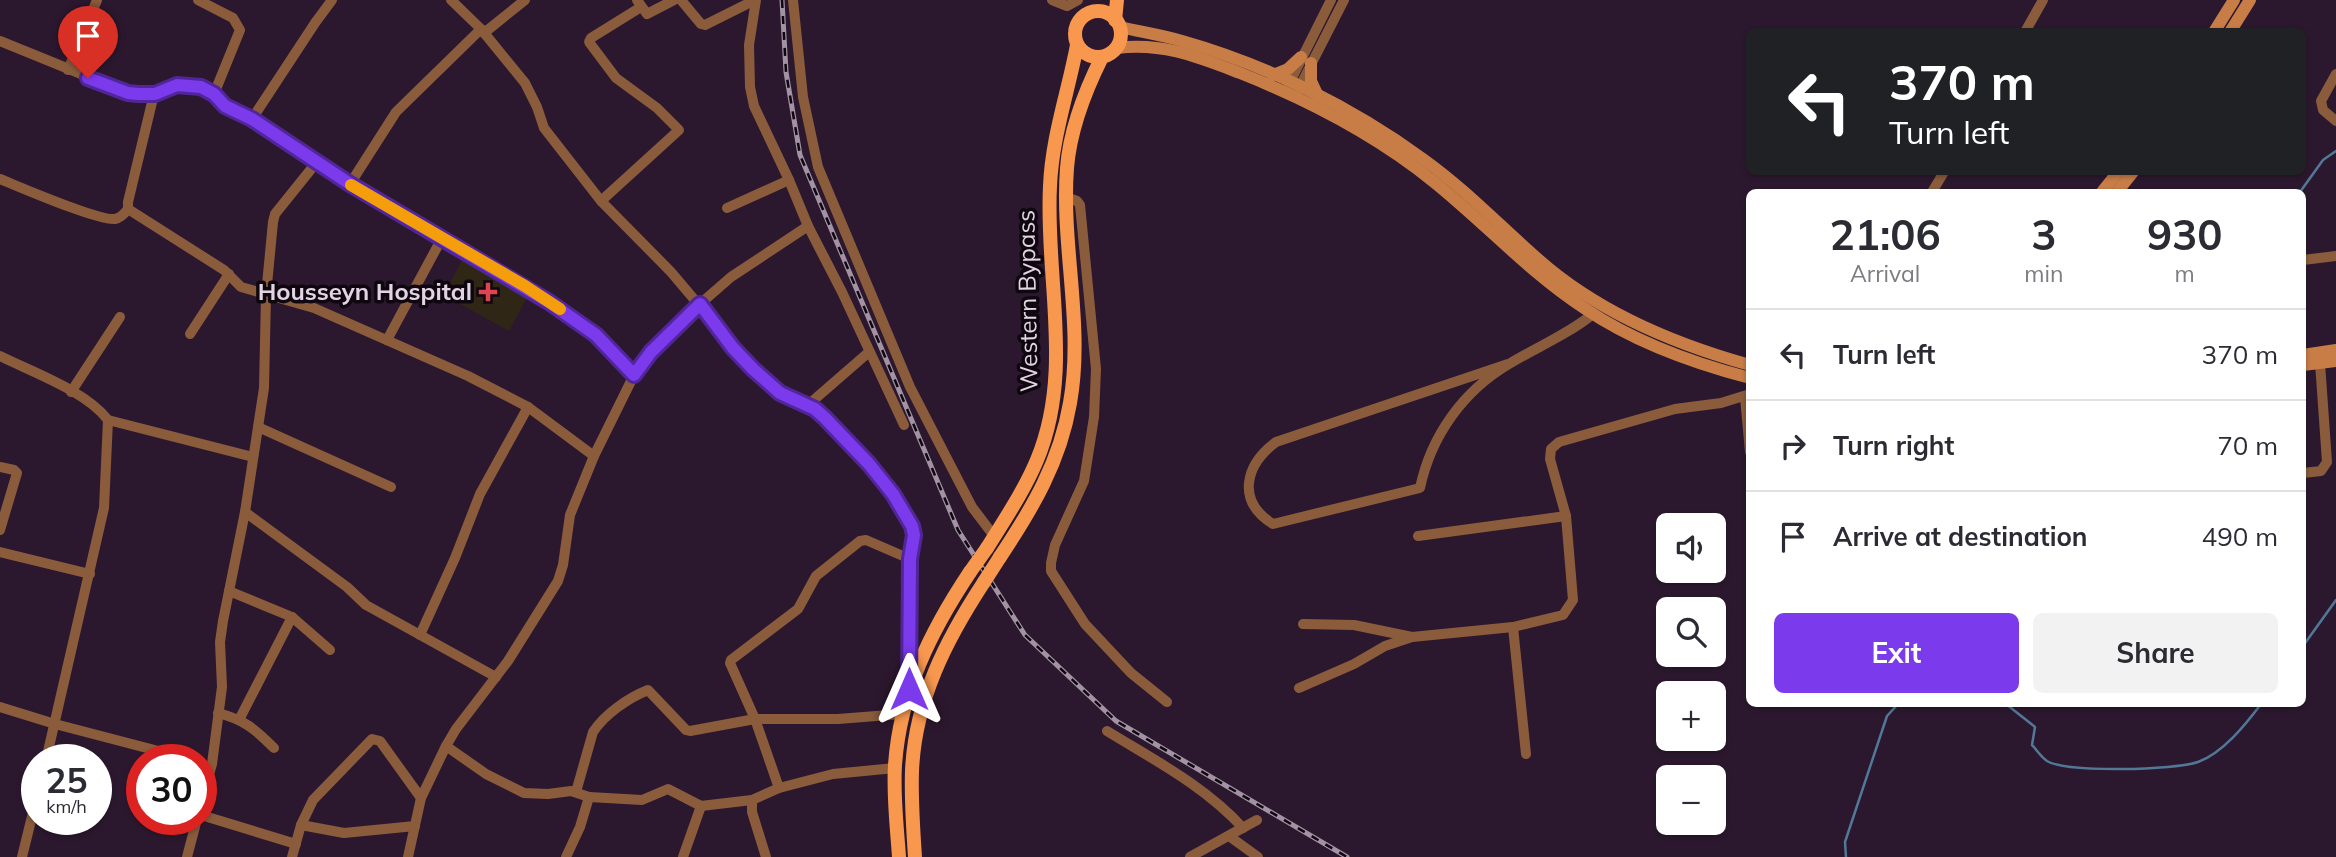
<!DOCTYPE html>
<html lang="en">
<head>
<meta charset="utf-8">
<style>
  body { margin:0; font-family:Mulish,sans-serif; background:#f2f2f3; color:#2b2b33; height:100vh; display:flex; flex-direction:column; font-size:26px; white-space:nowrap }
  * { box-sizing:border-box; margin:0 }
  p { font-size:23px; color:#7c7c81 }
  .icon { flex:none; width:38px; height:38px; fill:none; stroke:currentColor; stroke-width:2; stroke-linecap:round; stroke-linejoin:round }
  .map { position:relative; flex:1; overflow:hidden }
  .details { position:absolute; left:1746px; top:189px; width:560px; height:518px; display:flex; flex-direction:column; background:#fff; border-radius:10px; box-shadow:0 2px 5px #0004 }
  .details>* { flex:none }
  .top-card { position:absolute; left:1746px; top:28px; width:560px; height:147px; border-radius:10px; box-shadow:0 2px 5px #0004; background:#202124; color:#fff; overflow:hidden }
  .controls { position:absolute; left:1656px; top:513px; display:grid; gap:14px }
  .controls a { display:grid; place-items:center; width:70px; height:70px; border-radius:10px; background:#fff; box-shadow:0 2px 5px #0004; font-size:35px }
  .speed { position:absolute; left:21px; top:744px; display:flex; gap:14px; font-size:35px; font-weight:700; text-align:center }
  .speed>* { display:grid; place-content:center; width:91px; height:91px; border-radius:50%; background:#fff; box-shadow:0 2px 5px #0004; line-height:1 }
  .speed small { font-size:18px; font-weight:400 }
  .speed .limit { border:10px solid #d22; background:#fff; color:#111 }
  .pin { position:absolute; display:grid; place-items:center; width:60px; height:60px; color:#fff; margin:-72px -30px; border-radius:50% 50% 50% 0; rotate:-45deg; box-shadow:0 0 7px #0007 }
  .pin .icon { rotate:45deg }
  .me { position:absolute; width:77px; margin:-38px; rotate:0deg; stroke-linejoin:round; filter:drop-shadow(0 0 5px #0008) }
  .turn { display:flex; align-items:center; gap:24px; height:147px; padding:0 28px; font-size:32px }
  .turn .icon { width:91px; height:91px; stroke-width:2.5 }
  .turn b { display:block; font-size:49px; line-height:60px }
  .eta { display:flex; justify-content:space-evenly; align-items:center; height:119px; text-align:center }
  .eta b { font-size:42px; font-weight:700; line-height:49px }
  .button { display:flex; gap:14px; margin-top:auto; padding:14px 28px }
  .button a { flex:1; height:80px; border-radius:10px; background:#7c3aed; color:#fff; font-size:28px; font-weight:700; line-height:80px; text-align:center }
  .button a+a { background:#f2f2f3; color:#2b2b33 }
  ul { padding:0; list-style:none }
  li { display:flex; align-items:center; gap:21px; height:91px; padding:0 28px; border-top:2px solid #e1e1e2 }
  li div { flex:1 }
  li b { display:block; font-size:26px }
  li em { font-style:normal }
  .map>svg:first-child { display:block }
  .medical { fill:#302616 }
  .lines { fill:none; stroke-linecap:round; stroke-linejoin:round }
  .stream { stroke:#527898; stroke-width:2.5 }
  .minor { stroke:#8b5c3c; stroke-width:10 }
  .secondary { stroke:#c87d47; stroke-width:12 }
  .primary { stroke:#f8974e; stroke-width:14 }
  .rail-casing { stroke:#a292a4; stroke-width:5 }
  .rail { stroke:#0f0710; stroke-width:2.5; stroke-dasharray:8; stroke-linecap:butt }
  .primary-bridge { stroke:#f8974e; stroke-width:14 }
  .route-casing { stroke:#51269a; stroke-width:18 }
  .route { stroke:#7c3aed; stroke-width:12 }
  .slow { stroke:#f59e0b; stroke-width:12 }
  .health-dot { fill:#e0444e; stroke:#0f0710; stroke-width:2.5 }
  .labels { text-anchor:middle; stroke-width:7; stroke-linejoin:round; paint-order:stroke }
  .poi-label { font-size:24px; font-weight:bold; fill:#e2d4e3; stroke:#0f0710; text-anchor:end }
  .street-label { font-size:24px; fill:#e2d4e3; stroke:#0f0710 }
</style>
</head>
<body>
<div class="map">
<svg width="2336" height="857" viewBox="0 0 2336 857">
  <rect width="100%" height="100%" fill="#2c182e"/>
  <polygon class="medical" points="466,252 531,290 509,331 444,295"/>
  <g class="lines">
    <g class="stream">
      <polyline points="2300,192 2323,160 2336,151"/>
      <polyline points="2303,646 2336,600"/>
      <path d="M2006,704L2035,727L2032,745C2036,749 2041,757 2047,761C2067,773 2175,770 2198,762C2223,753 2246,724 2261,704"/>
      <polyline points="1846,857 1845,842 1887,716 1898,704"/>
    </g>
    <g class="minor">
      <polyline points="198,0 233,18 240,30 214,94"/>
      <polyline points="451,0 481,29 525,83 537,107 544,128 601,201 671,272 753,369 780,393 820,413 869,464 893,494 912,526 913,535 910,559 909,685"/>
      <polyline points="637,0 647,14 674,0"/>
      <polyline points="681,0 701,24 705,25 755,0"/>
      <polyline points="756,0 749,45 750,87 754,106 789,180 808,226 842,292 904,425"/>
      <polyline points="793,0 803,97 818,167 910,387 972,507 994,536"/>
      <polyline points="1052,0 1067,6 1078,0"/>
      <polyline points="2025,32 2043,0"/>
      <polyline points="484,33 525,0"/>
      <polyline points="0,41 128,93 154,94 177,85 201,87 214,94 225,106 252,119 316,163 525,286 585,326 607,345 634,375"/>
      <polyline points="68,70 97,0"/>
      <polyline points="2336,74 2321,101 2323,110 2336,121"/>
      <polyline points="1287,88 1331,0"/>
      <polyline points="1298,90 1344,0"/>
      <polyline points="252,119 315,23 332,0"/>
      <path d="M0,179C20,187 98,221 115,219C121,218 125,213 128,209V202L154,94"/>
      <polyline points="350,184 396,112 481,29"/>
      <polyline points="1932,192 1944,172"/>
      <polyline points="1066,197 1077,201 1080,205 1096,369 1094,417 1084,481 1055,545 1051,563 1051,571 1085,624 1131,673 1167,702"/>
      <polyline points="601,201 679,130 657,108 616,78 589,42 591,38 641,7"/>
      <polyline points="727,208 789,180"/>
      <polyline points="128,209 224,270 241,287 314,308 468,376 528,407 594,456"/>
      <polyline points="2303,260 2336,256"/>
      <polyline points="190,334 229,274"/>
      <polyline points="387,340 442,238"/>
      <path d="M0,356C32,372 86,391 108,420L253,457"/>
      <path d="M1508,364L1276,442C1245,465 1236,501 1273,524L1420,488C1431,436 1463,391 1509,364C1537,347 1567,335 1593,314"/>
      <polyline points="71,392 120,317"/>
      <polyline points="1745,397 1750,452"/>
      <polyline points="808,405 869,352"/>
      <polyline points="258,427 391,487"/>
      <polyline points="0,467 14,470 17,473 0,530"/>
      <polyline points="2303,473 2321,471 2327,462 2320,363"/>
      <polyline points="245,512 347,587 366,605 496,677"/>
      <polyline points="1418,536 1566,516"/>
      <polyline points="0,552 90,574"/>
      <polyline points="229,591 292,617 330,650"/>
      <polyline points="1303,624 1354,625 1412,637"/>
      <polyline points="1513,627 1526,754"/>
      <polyline points="420,635 455,558 480,494 528,407"/>
      <polyline points="1299,688 1354,664 1385,646 1412,637 1513,627 1563,615 1573,600 1566,516 1550,459 1551,449 1559,442 1675,409 1721,403 1750,394"/>
      <polyline points="0,707 55,724 193,760"/>
      <path d="M218,713C245,720 255,729 274,748"/>
      <polyline points="240,718 292,617"/>
      <path d="M1107,731C1154,760 1205,786 1243,828"/>
      <polyline points="446,746 486,774 524,793 548,794 571,791 589,797"/>
      <polyline points="46,760 104,508 108,420"/>
      <polyline points="779,788 755,719 730,663 731,660 798,609 816,576 860,541 866,540 910,559"/>
      <path d="M576,792L593,732C605,714 628,698 648,690L686,730L690,731L755,719H838L902,714"/>
      <polyline points="752,800 752,812 766,857"/>
      <polyline points="201,804 212,764 222,687 220,642 223,621 245,512 264,388 266,295 273,222 275,214 316,163"/>
      <polyline points="201,815 296,844"/>
      <polyline points="301,825 344,833 415,826"/>
      <polyline points="1229,836 1258,857"/>
      <polyline points="22,857 37,796"/>
      <polyline points="187,857 197,819"/>
      <polyline points="292,857 301,825 313,800 372,739 380,741 421,798"/>
      <polyline points="408,857 421,798 446,746 456,729 508,661 558,581 563,565 570,515 594,456 634,375 651,352 700,304 731,277 808,226"/>
      <polyline points="566,857 580,827 589,797 642,800 668,789 701,806 752,800 779,788 833,774 895,768"/>
      <polyline points="683,857 701,806"/>
      <polyline points="1190,857 1257,820"/>
    </g>
    <g class="secondary">
      <path d="M1120,27C1141,32 1162,35 1182,41C1267,65 1351,107 1423,159C1465,189 1500,226 1539,260C1599,313 1674,344 1750,365"/>
      <polyline points="2214,32 2234,0"/>
      <polyline points="2230,32 2250,0"/>
      <path d="M1117,48C1162,42 1198,57 1240,73C1308,100 1376,135 1434,182C1485,223 1529,272 1584,308C1634,342 1692,363 1750,378"/>
      <polyline points="1311,63 1311,81 1318,96"/>
      <polyline points="1273,75 1288,69 1301,57"/>
      <polyline points="2102,192 2118,172"/>
      <polyline points="2117,192 2133,172"/>
      <polyline points="2303,355 2336,350"/>
      <polyline points="2303,365 2336,361"/>
    </g>
    <g class="primary">
      <circle cx="1098" cy="34" r="23"/>
      <polyline points="1115,20 1117,0"/>
      <path d="M987,548C1005,519 1024,491 1037,460C1074,371 1045,278 1050,186C1052,137 1068,93 1077,45"/>
      <path d="M1000,557C1032,509 1060,462 1070,403C1084,325 1061,246 1067,168C1070,129 1085,91 1102,57"/>
      <path d="M899,857C897,827 893,796 895,765C900,693 930,632 970,572"/>
      <path d="M915,857C913,828 911,799 912,771C915,700 946,640 984,582"/>
    </g>
    <defs>
      <polyline id="rail" points="782,0 786,72 800,155 958,530 1025,635 1116,721 1347,857"/>
    </defs>
    <use href="#rail" class="rail-casing"/>
    <use href="#rail" class="rail"/>
    <g class="primary-bridge">
      <polyline points="970,572 987,548"/>
      <polyline points="984,582 1000,557"/>
    </g>
  </g>
  <g class="lines">
    <defs>
      <polyline id="route" points="88,78 128,93 139,94 155,94 177,85 201,87 214,94 225,106 252,119 350,184 549,302 596,335 634,375 651,352 700,304 733,348 753,369 780,393 815,409 825,418 869,464 893,494 912,526 914,535 910,559 909,689"/>
    </defs>
    <use href="#route" class="route-casing"/>
    <use href="#route" class="route"/>
    <polyline class="slow" points="351,185 525,286 560,309"/>
  </g>
  <path class="health-dot" d="M484.5 281.5h7v7h7v7h-7v7h-7v-7h-7v-7h7z"/>
  <g class="labels">
    <g class="poi-label">
      <text x="472" y="300">Housseyn Hospital</text>
    </g>
    <g class="street-label">
      <text transform="translate(1028 301) rotate(-91)" y="8">Western Bypass</text>
    </g>
  </g>
</svg>
<div class="controls">
<a><svg class="icon" aria-label="sound" viewBox="0 0 24 24"><path d="M4 9h4l5-4v14l-5-4H4zM17 9q2 3 0 6"/></svg></a>
<a><svg class="icon" aria-label="search" viewBox="0 0 24 24"><circle cx="10" cy="10" r="6"/><path d="M15 15l6 6"/></svg></a>
<a>+</a>
<a>−</a>
</div>
<div class="speed"><div>25<small>km/h</small></div><div class="limit">30</div></div>
<div class="pin" style="left:88px;top:78px;background:#d93025"><svg class="icon" aria-label="arrive" viewBox="0 0 24 24"><path d="M6 21V4h12l-3 4 3 4H6"/></svg></div>
<svg class="me" style="left:909px;top:689px" viewBox="-20 -20 40 40"><path d="M0-17L14 15 0 8-14 15z" fill="#7c3aed" stroke="#fff" stroke-width="4"/></svg>
<div class="top-card">
<div class="turn"><svg class="icon" aria-label="left" viewBox="0 0 24 24"><path d="M17 20v-9H6M10 6l-5 5 5 5"/></svg><div><b>370 m</b>Turn left</div></div>
</div>
<section class="details">
<div class="eta">
<div><b>21:06</b><p>Arrival</p></div>
<div><b>3</b><p>min</p></div>
<div><b>930</b><p>m</p></div>
</div>
<ul>
<li><svg class="icon" aria-label="left" viewBox="0 0 24 24"><path d="M17 20v-9H6M10 6l-5 5 5 5"/></svg><div><b>Turn left</b></div><em>370 m</em></li>
<li><svg class="icon" aria-label="right" viewBox="0 0 24 24"><path d="M7 20v-9h11M14 6l5 5-5 5"/></svg><div><b>Turn right</b></div><em>70 m</em></li>
<li><svg class="icon" aria-label="arrive" viewBox="0 0 24 24"><path d="M6 21V4h12l-3 4 3 4H6"/></svg><div><b>Arrive at destination</b></div><em>490 m</em></li>
</ul>
<div class="button"><a>Exit</a><a>Share</a></div>
</section>
</div>
</body>
</html>
